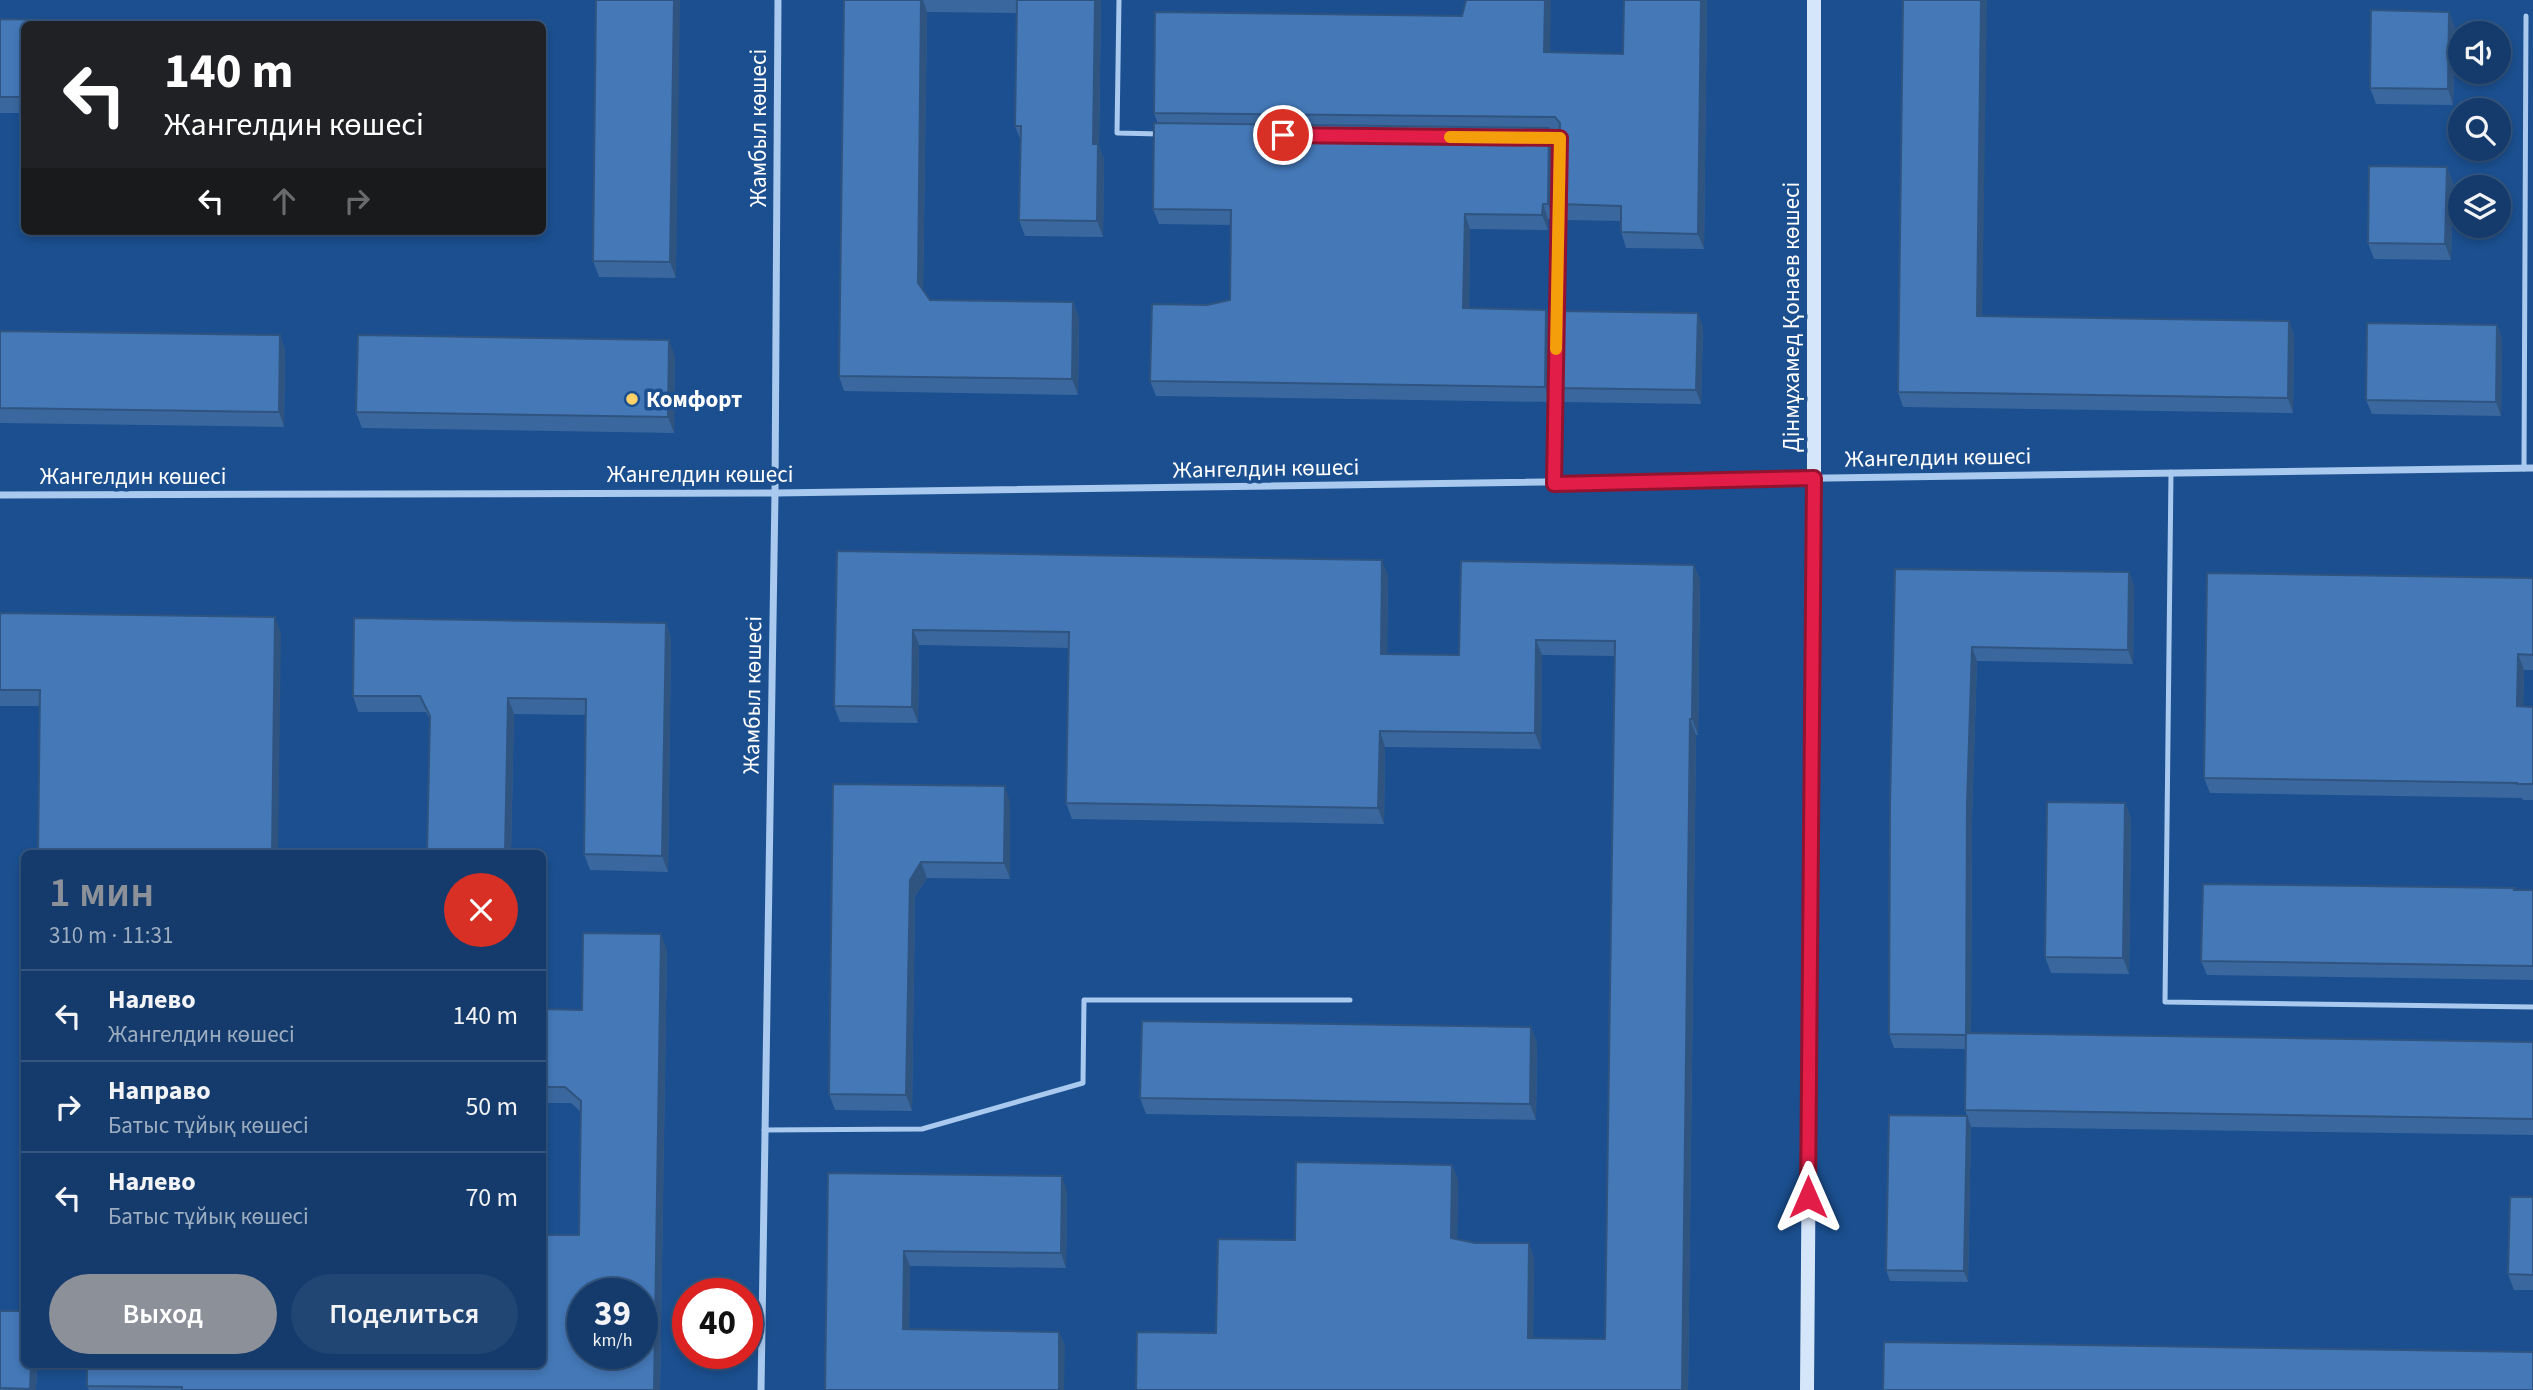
<!DOCTYPE html>
<html lang="ru">
<head>
<meta charset="utf-8">
<style>
  body { margin:0; font-family:"Source Sans 3",sans-serif; background:#214673; color:#f1f3f6; height:100vh; display:flex; flex-direction:column; font-size:26px; white-space:nowrap }
  * { box-sizing:border-box; margin:0 }
  p { font-size:23px; color:#9dadc1 }
  .icon { flex:none; width:38px; height:38px; fill:none; stroke:currentColor; stroke-width:2; stroke-linecap:round; stroke-linejoin:round }
  .map { position:relative; flex:1; overflow:hidden }
  .drawer { position:absolute; left:21px; top:850px; width:525px; height:518px; display:flex; flex-direction:column; background:#143b6b; border-radius:10px; box-shadow:0 4px 10px #0003,0 0 0 2px #33557e }
  .drawer>* { flex:none }
  .banner { position:absolute; left:21px; top:21px; width:525px; height:214px; border-radius:10px; box-shadow:0 4px 10px #0003,0 0 0 2px #33557e; background:#202124; color:#fff; overflow:hidden }
  .fabs { position:absolute; left:2448px; top:21px; display:grid; gap:14px }
  .fabs a { display:grid; place-items:center; width:63px; height:63px; border-radius:50%; background:#143b6b; box-shadow:0 4px 10px #0003,0 0 0 2px #33557e; font-size:35px }
  .speed { position:absolute; left:567px; top:1278px; display:flex; gap:14px; font-size:35px; font-weight:700; text-align:center }
  .speed>* { display:grid; place-content:center; width:91px; height:91px; border-radius:50%; background:#143b6b; box-shadow:0 4px 10px #0003,0 0 0 2px #33557e; line-height:1 }
  .speed small { font-size:18px; font-weight:400 }
  .speed .limit { border:10px solid #d22; background:#fff; color:#111 }
  .pin { position:absolute; display:grid; place-items:center; width:60px; height:60px; color:#fff; margin:-30px; border:4px solid #fff; border-radius:50%; box-shadow:0 2px 7px #0007 }
  .me { position:absolute; width:77px; margin:-38px; rotate:0deg; stroke-linejoin:round; filter:drop-shadow(0 0 5px #0008) }
  .turn { display:flex; align-items:center; gap:24px; height:147px; padding:0 28px; font-size:32px }
  .turn .icon { width:91px; height:91px; stroke-width:2.5 }
  .turn b { display:block; font-size:49px; line-height:60px }
  .lanes { display:flex; align-items:center; height:66px; padding:0 28px; background:#0003; justify-content:center; gap:35px; direction:ltr }
  .lanes .off { opacity:.35 }
  .round { display:grid; place-items:center; flex:none; width:74px; height:74px; border-radius:37px; background:#214673 }
  .headline { display:flex; align-items:center; justify-content:space-between; height:119px; padding:0 28px }
  h1 { font-size:42px; font-weight:600; line-height:52px; color:#8c9099 }
  .action { display:flex; gap:14px; margin-top:auto; padding:14px 28px }
  .action a { flex:1; height:80px; border-radius:42px; background:#8c9099; color:#fff; font-size:28px; font-weight:600; line-height:80px; text-align:center }
  .action a+a { background:#214673; color:#f1f3f6 }
  ul { padding:0; list-style:none }
  li { display:flex; align-items:center; gap:21px; height:91px; padding:0 28px; border-top:2px solid #33557e }
  li div { flex:1 }
  li b { display:block; font-size:26px }
  li em { font-style:normal }
  .map>svg:first-child { display:block }
  .lines { fill:none; stroke-linecap:round; stroke-linejoin:round }
  .lane { stroke:#a9c9ee; stroke-width:5 }
  .street { stroke:#a9c9ee; stroke-width:7 }
  .secondary { stroke:#d6e6fa; stroke-width:14 }
  .wall { fill:#3a679d }
  .shaded-wall { fill:#305480 }
  .building { fill:#4478b7; stroke:#305480; stroke-width:2; fill-rule:evenodd }
  .route-casing { stroke:#92132f; stroke-width:18 }
  .route { stroke:#e11d48; stroke-width:12 }
  .slow { stroke:#f59e0b; stroke-width:12 }
  .poi-dot { fill:#ffd166; stroke:#1b4f8f; stroke-width:2.5 }
  .labels { text-anchor:middle; stroke-width:7; stroke-linejoin:round; paint-order:stroke }
  .street-label { font-size:23px; fill:#fff; stroke:#1b4f8f }
  .poi-label { font-size:23px; font-weight:bold; fill:#fff; stroke:#1b4f8f; text-anchor:start }
</style>
</head>
<body>
<div class="map">
<svg width="2533" height="1390" viewBox="0 0 2533 1390">
  <rect width="100%" height="100%" fill="#1b4f8f"/>
  <g class="lines">
    <g class="lane">
      <polyline points="1119,0 1117,133 1160,134"/>
      <polyline points="1557,316 1559,200"/>
      <polyline points="2524,469 2526,16"/>
      <polyline points="2171,472 2165,1002 2533,1007"/>
      <polyline points="1554,483 1556,382"/>
      <polyline points="764,1130 922,1129 1083,1083 1084,1000 1350,1000"/>
    </g>
    <g class="street">
      <polyline points="0,495 775,493 2533,468"/>
      <polyline points="761,1390 775,493 778,0"/>
    </g>
    <polyline class="secondary" points="1807,1390 1814,478 1814,0"/>
  </g>
  <g class="wall">
    <polygon points="596,0 676,278 599,277 593,261"/>
    <polygon points="844,0 1101,0 1099,146 1104,160 1103,237 1025,236 1019,220 1021,141 1015,126 1016,13 927,12 923,291 930,300 1073,302 1079,318 1078,395 844,391 839,376"/>
    <polygon points="1624,0 1707,0 1704,249 1626,248 1621,232 1621,221 1564,220 1558,204 1559,133 1551,133 1555,143 1553,219 1548,219 1548,230 1470,229 1469,309 1546,310 1551,325 1550,402 1156,396 1150,381 1207,305 1230,300 1231,225 1159,224 1153,209 1158,124 1154,113 1550,52 1623,54"/>
    <polygon points="2449,12 2455,28 2453,105 2376,104 2370,88"/>
    <polygon points="0,19 205,23 206,24 24,24 24,113 0,113"/>
    <polygon points="2447,167 2453,183 2451,260 2374,259 2368,243"/>
    <polygon points="1982,316 2289,321 2294,336 2293,413 1903,407 1898,392"/>
    <polygon points="2497,325 2502,339 2501,416 2372,414 2366,400"/>
    <polygon points="1703,327 1701,404 1561,402 1555,388"/>
    <polygon points="0,331 280,335 285,350 284,427 0,423"/>
    <polygon points="675,356 674,433 362,428 356,412"/>
    <polygon points="837,551 1388,575 1387,654 1459,655 1694,565 1700,580 1698,735 1696,735 1688,1390 1136,1390 1216,1333 1295,1240 1452,1165 1458,1180 1457,1239 1475,1243 1529,1243 1534,1259 1533,1338 1605,1339 1615,656 1542,655 1541,749 1385,747 1384,824 1072,819 1066,803 1069,648 919,645 918,723 840,722 834,706"/>
    <polygon points="1895,569 2129,572 2134,586 2133,664 1977,661 1972,817 1971,1033 2533,1042 2533,1135 1971,1127 1965,1110 1966,1049 1894,1048 1889,1034"/>
    <polygon points="2533,578 2533,670 2524,670 2523,706 2533,707 2533,800 2523,800 2522,798 2210,793 2204,778"/>
    <polygon points="0,613 281,633 40,706 0,706"/>
    <polygon points="666,623 671,639 668,872 590,870 584,854 586,715 514,714 511,854 427,854 430,720 426,712 358,712 353,696"/>
    <polygon points="833,784 1010,802 1010,879 927,878 915,896 912,1111 835,1110 829,1094"/>
    <polygon points="2125,803 2131,819 2129,974 2051,973 2045,957"/>
    <polygon points="2515,890 2533,890 2533,980 2207,975 2201,961"/>
    <polygon points="667,950 660,1390 89,1390 87,1386 579,1235 581,1112 571,1103 542,1103 542,1009 582,1010"/>
    <polygon points="1531,1027 1537,1043 1536,1120 1146,1114 1140,1098"/>
    <polygon points="1971,1127 1968,1282 1890,1281 1886,1270"/>
    <polygon points="828,1173 1067,1191 1066,1268 910,1266 909,1329 1059,1332 1065,1346 825,1390"/>
    <polygon points="2533,1197 2533,1290 2514,1290 2508,1274"/>
    <polygon points="0,1311 24,1365 37,1365 36,1390 0,1390"/>
  </g>
  <g class="shaded-wall">
    <polygon points="674,0 680,0 676,278 670,262"/>
    <polygon points="921,0 923,0 927,12 923,298 918,283"/>
    <polygon points="1095,0 1101,0 1099,146 1104,160 1103,237 1097,221 1093,144"/>
    <polygon points="1545,0 1551,0 1550,67 1544,52"/>
    <polygon points="1701,0 1707,0 1704,249 1698,234"/>
    <polygon points="1981,0 1987,0 1982,331 1977,316"/>
    <polygon points="2449,12 2455,28 2453,105 2448,89"/>
    <polygon points="1549,128 1555,143 1553,219 1548,204"/>
    <polygon points="2447,167 2453,183 2451,260 2445,244"/>
    <polygon points="1543,204 1548,219 1548,230 1542,215"/>
    <polygon points="1465,214 1470,229 1469,324 1463,308"/>
    <polygon points="1073,302 1079,318 1078,395 1072,379"/>
    <polygon points="1546,310 1551,325 1550,402 1545,387"/>
    <polygon points="1698,313 1703,327 1701,404 1696,390"/>
    <polygon points="2289,321 2294,336 2293,413 2288,398"/>
    <polygon points="2497,325 2502,339 2501,416 2496,402"/>
    <polygon points="280,335 285,350 284,427 279,412"/>
    <polygon points="669,340 675,356 674,433 668,417"/>
    <polygon points="1382,560 1388,575 1387,669 1381,654"/>
    <polygon points="1694,565 1700,580 1698,735 1692,719"/>
    <polygon points="2129,572 2134,586 2133,664 2128,650"/>
    <polygon points="275,617 281,633 278,854 272,854"/>
    <polygon points="666,623 671,639 668,872 662,856"/>
    <polygon points="913,630 919,645 918,723 912,707"/>
    <polygon points="1536,640 1542,655 1541,749 1535,733"/>
    <polygon points="1972,647 1977,661 1972,817 1971,1049 1966,1035 1967,804"/>
    <polygon points="2518,654 2524,670 2523,721 2517,706"/>
    <polygon points="508,698 514,714 511,854 505,854"/>
    <polygon points="1690,719 1696,735 1688,1390 1682,1390"/>
    <polygon points="1380,731 1385,747 1384,824 1378,808"/>
    <polygon points="1005,786 1010,802 1010,879 1004,863"/>
    <polygon points="2125,803 2131,819 2129,974 2123,958"/>
    <polygon points="921,862 927,878 915,896 912,1111 906,1095 910,880"/>
    <polygon points="661,934 667,950 660,1390 654,1390"/>
    <polygon points="1531,1027 1537,1043 1536,1120 1530,1104"/>
    <polygon points="1967,1116 1971,1127 1968,1282 1964,1271"/>
    <polygon points="1452,1165 1458,1180 1457,1254 1451,1238"/>
    <polygon points="1062,1176 1067,1191 1066,1268 1061,1253"/>
    <polygon points="1529,1243 1534,1259 1533,1353 1528,1338"/>
    <polygon points="904,1251 910,1266 909,1344 903,1329"/>
    <polygon points="1059,1332 1065,1346 1064,1390 1059,1390"/>
    <polygon points="31,1365 37,1365 36,1390 31,1390 30,1389"/>
  </g>
  <g class="building">
    <polygon points="596,0 674,0 670,262 593,261"/>
    <polygon points="844,0 921,0 918,283 930,300 1073,302 1072,379 839,376"/>
    <polygon points="1017,0 1095,0 1093,144 1098,144 1097,221 1019,220 1021,126 1015,126"/>
    <polygon points="1466,0 1545,0 1544,52 1623,54 1624,0 1701,0 1698,234 1621,232 1621,206 1558,204 1560,123 1555,117 1154,113 1155,12 1462,16"/>
    <polygon points="1903,0 1981,0 1977,316 2289,321 2288,398 1898,392"/>
    <polygon points="2371,10 2449,12 2448,89 2370,88"/>
    <polygon points="0,19 205,23 205,24 24,24 24,97 0,97"/>
    <polygon points="1154,123 1549,128 1548,204 1543,204 1542,215 1465,214 1463,308 1546,310 1545,387 1150,381 1152,304 1207,305 1230,300 1231,210 1153,209"/>
    <polygon points="2369,166 2447,167 2445,244 2368,243"/>
    <polygon points="1557,311 1698,313 1696,390 1555,388"/>
    <polygon points="2367,323 2497,325 2496,402 2366,400"/>
    <polygon points="0,331 280,335 279,412 0,408"/>
    <polygon points="358,335 669,340 668,417 356,412"/>
    <polygon points="837,551 1382,560 1381,654 1459,655 1461,561 1694,565 1692,719 1690,719 1682,1390 1136,1390 1137,1332 1216,1333 1218,1239 1295,1240 1296,1162 1452,1165 1451,1238 1475,1243 1529,1243 1528,1338 1605,1339 1615,641 1536,640 1535,733 1380,731 1378,808 1066,803 1069,632 913,630 912,707 834,706"/>
    <polygon points="1895,569 2129,572 2128,650 1972,647 1967,804 1966,1035 1889,1034 1890,805"/>
    <polygon points="2207,573 2533,578 2533,655 2518,654 2517,706 2533,707 2533,784 2517,784 2517,783 2204,778"/>
    <polygon points="0,613 275,617 272,854 38,854 40,690 0,690"/>
    <polygon points="354,618 666,623 662,856 584,854 586,699 508,698 505,854 427,854 430,716 420,696 353,696"/>
    <polygon points="833,784 1005,786 1004,863 921,862 910,880 906,1095 829,1094"/>
    <polygon points="2047,802 2125,803 2123,958 2045,957"/>
    <polygon points="2203,884 2515,888 2514,890 2533,890 2533,966 2201,961"/>
    <path d="M583,933L661,934L654,1390H182V1387L87,1386V1365H542V1235H579L581,1101L565,1087H542V1009L582,1010ZM583,1293H642V1353H583Z"/>
    <polygon points="1142,1021 1531,1027 1530,1104 1140,1098"/>
    <polygon points="1966,1033 2533,1042 2533,1119 1965,1110"/>
    <polygon points="1889,1115 1967,1116 1964,1271 1886,1270"/>
    <polygon points="828,1173 1062,1176 1061,1253 904,1251 903,1329 1059,1332 1059,1390 825,1390"/>
    <polygon points="2510,1197 2533,1197 2533,1275 2508,1274"/>
    <polygon points="0,1311 24,1311 24,1365 31,1365 30,1389 0,1388"/>
    <polygon points="1884,1342 2533,1352 2533,1390 1883,1390"/>
  </g>
  <g class="lines">
    <defs>
      <polyline id="route" points="1283,135 1560,138 1554,484 1814,478 1808,1197"/>
    </defs>
    <use href="#route" class="route-casing"/>
    <use href="#route" class="route"/>
    <polyline class="slow" points="1450,137 1560,138 1556,349"/>
  </g>
  <circle class="poi-dot" cx="632" cy="399" r="7"/>
  <g class="labels">
    <g class="street-label">
      <text transform="translate(758 128) rotate(-90)" y="8">Жамбыл көшесі</text>
      <text transform="translate(1791 317) rotate(-90)" y="8">Дінмұхамед Қонаев көшесі</text>
      <text transform="translate(1938 457) rotate(-1)" y="8">Жангелдин көшесі</text>
      <text transform="translate(1266 468) rotate(-1)" y="8">Жангелдин көшесі</text>
      <text x="700" y="482">Жангелдин көшесі</text>
      <text x="133" y="484">Жангелдин көшесі</text>
      <text transform="translate(752 695) rotate(-89)" y="8">Жамбыл көшесі</text>
    </g>
    <g class="poi-label">
      <text x="646" y="407">Комфорт</text>
    </g>
  </g>
</svg>
<div class="fabs">
<a><svg class="icon" aria-label="sound" viewBox="0 0 24 24"><path d="M4 9h4l5-4v14l-5-4H4zM17 9q2 3 0 6"/></svg></a>
<a><svg class="icon" aria-label="search" viewBox="0 0 24 24"><circle cx="10" cy="10" r="6"/><path d="M15 15l6 6"/></svg></a>
<a><svg class="icon" aria-label="layers" viewBox="0 0 24 24"><path d="M12 4l9 5-9 5-9-5zM3 14l9 5 9-5"/></svg></a>
</div>
<div class="speed"><div>39<small>km/h</small></div><div class="limit">40</div></div>
<div class="pin" style="left:1283px;top:135px;background:#d93025"><svg class="icon" aria-label="arrive" viewBox="0 0 24 24"><path d="M6 21V4h12l-3 4 3 4H6"/></svg></div>
<svg class="me" style="left:1808px;top:1197px" viewBox="-20 -20 40 40"><path d="M0-17L14 15 0 8-14 15z" fill="#e11d48" stroke="#fff" stroke-width="4"/></svg>
<div class="banner">
<div class="turn"><svg class="icon" aria-label="left" viewBox="0 0 24 24"><path d="M17 20v-9H6M10 6l-5 5 5 5"/></svg><div><b>140 m</b>Жангелдин көшесі</div></div>
<div class="lanes"><svg class="icon" aria-label="left" viewBox="0 0 24 24"><path d="M17 20v-9H6M10 6l-5 5 5 5"/></svg><svg class="icon off" aria-label="ahead" viewBox="0 0 24 24"><path d="M12 20V5M6 11l6-6 6 6"/></svg><svg class="icon off" aria-label="right" viewBox="0 0 24 24"><path d="M7 20v-9h11M14 6l5 5-5 5"/></svg></div>
</div>
<section class="drawer">
<div class="headline"><div><h1>1 мин</h1><p>310 m · 11:31</p></div><a class="round" style="background:#d93025;color:#fff"><svg class="icon" aria-label="close" viewBox="0 0 24 24"><path d="M6 6l12 12M18 6L6 18"/></svg></a></div>
<ul>
<li><svg class="icon" aria-label="left" viewBox="0 0 24 24"><path d="M17 20v-9H6M10 6l-5 5 5 5"/></svg><div><b>Налево</b><p>Жангелдин көшесі</p></div><em>140 m</em></li>
<li><svg class="icon" aria-label="right" viewBox="0 0 24 24"><path d="M7 20v-9h11M14 6l5 5-5 5"/></svg><div><b>Направо</b><p>Батыс тұйық көшесі</p></div><em>50 m</em></li>
<li><svg class="icon" aria-label="left" viewBox="0 0 24 24"><path d="M17 20v-9H6M10 6l-5 5 5 5"/></svg><div><b>Налево</b><p>Батыс тұйық көшесі</p></div><em>70 m</em></li>
</ul>
<div class="action"><a>Выход</a><a>Поделиться</a></div>
</section>
</div>
</body>
</html>
